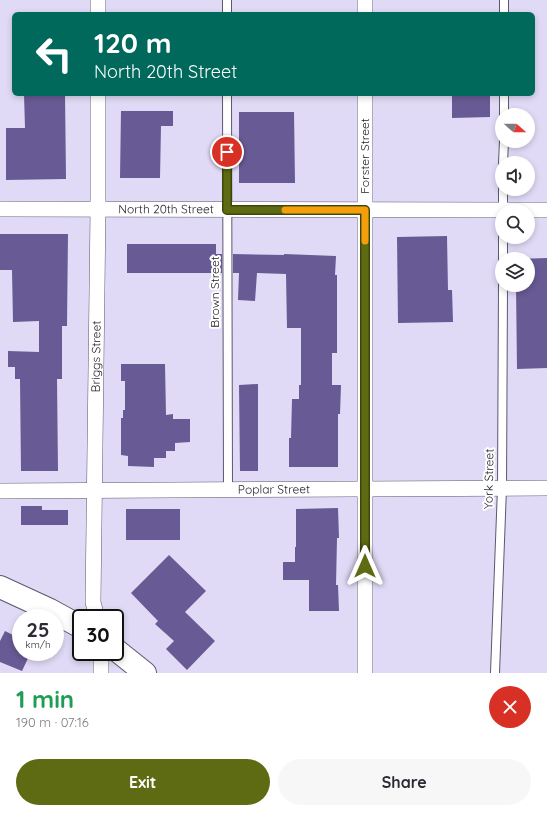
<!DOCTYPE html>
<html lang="en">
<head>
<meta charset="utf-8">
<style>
  body { margin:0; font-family:Quicksand,sans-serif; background:#f7f7f7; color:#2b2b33; height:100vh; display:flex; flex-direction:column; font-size:15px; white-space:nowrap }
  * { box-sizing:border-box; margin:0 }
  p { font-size:13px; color:#7c7c81 }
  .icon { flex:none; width:22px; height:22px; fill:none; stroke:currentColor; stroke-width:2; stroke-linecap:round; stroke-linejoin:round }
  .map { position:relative; height:673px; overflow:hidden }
  .side { display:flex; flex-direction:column; background:#fff; flex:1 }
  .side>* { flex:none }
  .hud { position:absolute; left:12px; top:12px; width:523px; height:84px; border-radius:6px; box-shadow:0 2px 6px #0003; background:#00695c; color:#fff; overflow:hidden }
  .needle { width:26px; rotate:110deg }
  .controls { position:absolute; left:495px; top:108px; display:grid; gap:8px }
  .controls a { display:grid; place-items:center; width:40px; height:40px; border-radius:50%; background:#fff; box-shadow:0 2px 6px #0003; font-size:20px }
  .speed { position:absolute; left:12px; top:609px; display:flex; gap:8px; font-size:20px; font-weight:700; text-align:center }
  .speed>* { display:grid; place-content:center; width:52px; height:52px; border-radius:50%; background:#fff; box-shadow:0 2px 6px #0003; line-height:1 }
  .speed small { font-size:10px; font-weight:400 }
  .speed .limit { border:2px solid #111; border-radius:6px; background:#fff; color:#111 }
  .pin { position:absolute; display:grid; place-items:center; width:34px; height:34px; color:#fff; margin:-17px; border:2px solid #fff; border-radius:50%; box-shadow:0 1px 4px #0007 }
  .me { position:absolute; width:44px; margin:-22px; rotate:0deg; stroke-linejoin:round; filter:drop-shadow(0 0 3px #0008) }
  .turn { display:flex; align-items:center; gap:14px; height:84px; padding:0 16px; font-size:18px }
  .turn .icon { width:52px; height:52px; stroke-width:2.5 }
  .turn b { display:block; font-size:28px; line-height:34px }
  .round { display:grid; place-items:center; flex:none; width:42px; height:42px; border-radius:21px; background:#f7f7f7 }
  .overview { display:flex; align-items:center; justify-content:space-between; height:68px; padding:0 16px }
  h1 { font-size:24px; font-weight:700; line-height:30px; color:#1e9e55 }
  .primary-button { display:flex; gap:8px; margin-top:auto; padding:8px 16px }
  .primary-button a { flex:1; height:46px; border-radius:24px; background:#5f6b12; color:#fff; font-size:16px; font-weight:700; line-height:46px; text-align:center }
  .primary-button a+a { background:#f7f7f7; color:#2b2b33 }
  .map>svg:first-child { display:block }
  .building { fill:#685a94 }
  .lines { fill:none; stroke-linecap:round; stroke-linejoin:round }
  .lane-casing { stroke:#5d586f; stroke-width:10 }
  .street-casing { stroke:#5d586f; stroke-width:16 }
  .secondary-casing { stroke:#5d586f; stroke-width:24 }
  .lane { stroke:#fff; stroke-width:8 }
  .street { stroke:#fff; stroke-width:15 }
  .secondary { stroke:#fff; stroke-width:22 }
  .route-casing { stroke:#3e460c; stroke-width:10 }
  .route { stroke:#5f6b12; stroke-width:7 }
  .slow { stroke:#f59e0b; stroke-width:7 }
  .labels { text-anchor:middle; stroke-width:4; stroke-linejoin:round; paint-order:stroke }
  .street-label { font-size:12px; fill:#1b1922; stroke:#fff }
</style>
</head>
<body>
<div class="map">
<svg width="547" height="673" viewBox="0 0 547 673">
  <rect width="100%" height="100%" fill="#e0daf6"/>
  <g class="building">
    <polygon points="24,94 65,94 66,179 6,180 6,128 25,128"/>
    <polygon points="452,94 490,94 490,117 452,118"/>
    <polygon points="121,111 173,111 173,126 161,126 160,178 120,178"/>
    <polygon points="239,112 294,112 295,183 239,183"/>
    <polygon points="0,234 68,234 67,326 62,326 62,379 57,379 58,471 21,471 20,379 15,379 15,367 8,367 8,351 39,352 39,321 13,322 12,270 0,270"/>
    <polygon points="447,236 448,290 452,290 453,322 398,323 397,237"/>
    <polygon points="127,244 216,244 216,254 222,254 222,273 127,273"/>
    <polygon points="233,254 284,255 284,254 336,256 335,275 337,275 337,353 332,353 332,385 341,385 340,414 338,414 338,467 289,467 289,438 291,438 292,399 299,399 299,385 301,385 301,328 287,328 286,274 257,273 255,301 238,300 239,273 233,273"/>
    <polygon points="547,258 547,368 517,369 516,285 528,285 528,259 517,259"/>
    <polygon points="121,364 165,364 166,415 173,414 173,419 190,419 190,442 175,443 175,451 166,451 166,458 154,458 154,467 128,466 128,456 121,455 121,418 123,418 123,410 125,410 125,381 121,381"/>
    <polygon points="258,384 258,471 240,471 239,385"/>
    <polygon points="21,506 42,506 42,510 68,510 68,525 21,525"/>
    <polygon points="338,508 339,538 337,538 336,585 338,585 339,611 309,611 309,580 283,580 283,562 295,562 295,547 296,547 296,509"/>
    <rect x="126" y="509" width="54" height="31"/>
    <polygon points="169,555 206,591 185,612 215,641 187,670 166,649 174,641 155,624 158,621 131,593"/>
    <polygon points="5,631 21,639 21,652 30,654 22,671 0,662 0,641"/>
  </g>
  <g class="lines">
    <defs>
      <g id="lane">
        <polyline points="227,0 227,14"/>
        <polyline points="504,14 504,0"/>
        <polyline points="227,94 228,489"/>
        <polyline points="504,115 504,94"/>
        <polyline points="503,163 504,141"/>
        <polyline points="503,211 503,189"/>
        <polyline points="503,237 503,259"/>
        <polyline points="495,673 502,488 503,285"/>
      </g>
      <g id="street">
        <polyline points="98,0 98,14"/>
        <polyline points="365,14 365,0"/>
        <path id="s1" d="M0,209L547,210"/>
        <path id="s2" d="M0,491L547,488"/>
        <path id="s3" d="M97,618L93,602L98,210V94"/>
        <polyline points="101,652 101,673"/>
        <polyline points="365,673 365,94"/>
      </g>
      <g id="secondary">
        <polyline points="0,587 50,610 81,627"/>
        <polyline points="115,649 145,673"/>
      </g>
    </defs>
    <use href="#lane" class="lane-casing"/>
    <use href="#street" class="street-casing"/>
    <use href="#secondary" class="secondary-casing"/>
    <use href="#lane" class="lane"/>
    <use href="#street" class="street"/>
    <use href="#secondary" class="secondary"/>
  </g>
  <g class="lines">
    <defs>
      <polyline id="route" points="227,152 227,210 365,210 365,566"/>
    </defs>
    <use href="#route" class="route-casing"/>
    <use href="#route" class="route"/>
    <polyline class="slow" points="285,210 365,210 365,241"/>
  </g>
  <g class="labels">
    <g class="street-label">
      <text transform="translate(365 156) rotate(-90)" y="4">Forster Street</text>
      <text dy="4" stroke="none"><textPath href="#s1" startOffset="166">North 20th Street</textPath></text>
      <text transform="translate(215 292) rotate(-90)" y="4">Brown Street</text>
      <text dy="4" stroke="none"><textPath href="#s3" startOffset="262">Briggs Street</textPath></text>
      <text transform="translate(489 479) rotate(-89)" y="4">York Street</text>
      <text dy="4" stroke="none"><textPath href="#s2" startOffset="274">Poplar Street</textPath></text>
    </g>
  </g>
</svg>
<div class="controls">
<a><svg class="needle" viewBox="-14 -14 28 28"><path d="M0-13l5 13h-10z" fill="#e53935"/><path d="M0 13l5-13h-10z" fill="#7c7c81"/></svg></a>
<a><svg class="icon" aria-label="sound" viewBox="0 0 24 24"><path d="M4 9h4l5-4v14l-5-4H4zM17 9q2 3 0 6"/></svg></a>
<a><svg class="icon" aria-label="search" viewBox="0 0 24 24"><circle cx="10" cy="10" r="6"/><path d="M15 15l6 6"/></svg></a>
<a><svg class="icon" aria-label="layers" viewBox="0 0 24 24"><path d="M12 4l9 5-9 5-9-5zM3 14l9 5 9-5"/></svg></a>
</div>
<div class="speed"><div>25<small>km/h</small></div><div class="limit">30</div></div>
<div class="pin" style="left:227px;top:152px;background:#d93025"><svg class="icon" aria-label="arrive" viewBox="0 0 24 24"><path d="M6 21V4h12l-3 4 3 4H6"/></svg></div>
<svg class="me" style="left:365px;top:566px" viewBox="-20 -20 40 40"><path d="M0-17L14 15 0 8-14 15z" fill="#5f6b12" stroke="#fff" stroke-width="4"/></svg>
<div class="hud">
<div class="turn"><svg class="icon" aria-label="left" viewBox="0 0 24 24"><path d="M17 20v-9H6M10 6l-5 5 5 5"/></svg><div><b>120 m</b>North 20th Street</div></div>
</div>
</div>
<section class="side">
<div class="overview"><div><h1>1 min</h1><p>190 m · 07:16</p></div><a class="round" style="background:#d93025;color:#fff"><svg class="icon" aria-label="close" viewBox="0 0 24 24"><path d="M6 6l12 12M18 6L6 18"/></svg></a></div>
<div class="primary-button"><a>Exit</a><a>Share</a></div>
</section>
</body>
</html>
